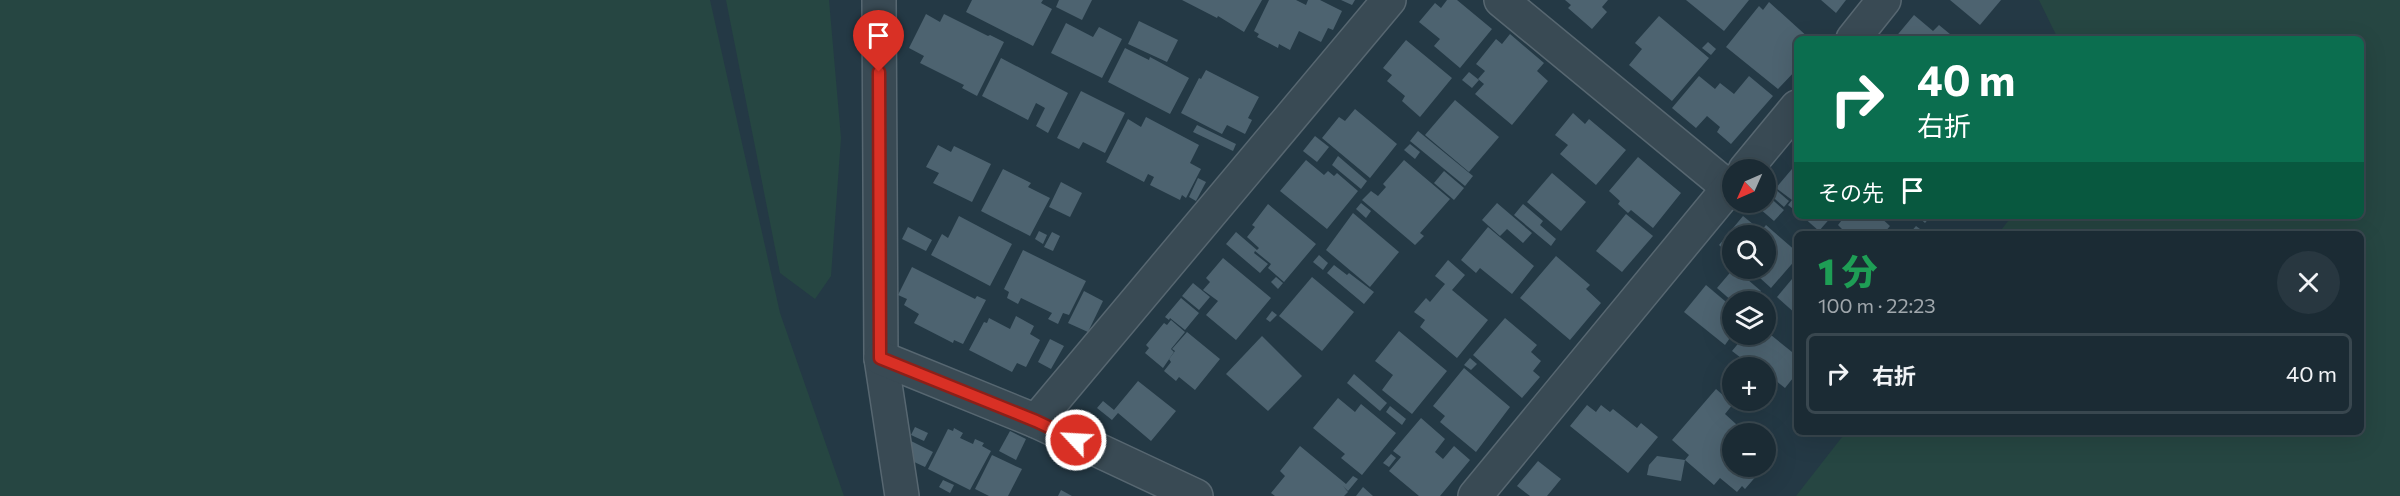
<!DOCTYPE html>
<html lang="ja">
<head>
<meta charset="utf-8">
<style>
  body { margin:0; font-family:Commissioner,"Noto Sans JP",sans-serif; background:#283740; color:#f1f3f6; height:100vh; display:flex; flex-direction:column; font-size:22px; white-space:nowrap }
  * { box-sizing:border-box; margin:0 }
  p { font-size:20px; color:#a0a7ac }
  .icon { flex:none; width:33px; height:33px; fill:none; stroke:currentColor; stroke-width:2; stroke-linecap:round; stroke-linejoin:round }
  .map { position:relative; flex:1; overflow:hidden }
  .sheet { position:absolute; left:1794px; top:231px; width:570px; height:204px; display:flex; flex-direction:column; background:#1b2b34; border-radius:9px; box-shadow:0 6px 24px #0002,0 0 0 2px #39474f }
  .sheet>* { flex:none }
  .banner { position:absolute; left:1794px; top:36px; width:570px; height:183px; border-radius:9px; box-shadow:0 6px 24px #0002,0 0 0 2px #39474f; background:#0b6e4f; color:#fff; overflow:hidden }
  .needle { width:39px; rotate:225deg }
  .tools { position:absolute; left:1722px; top:159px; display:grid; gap:12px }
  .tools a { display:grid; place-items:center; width:54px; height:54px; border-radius:50%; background:#1b2b34; box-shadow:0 6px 24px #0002,0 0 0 2px #39474f; font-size:30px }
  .pin { position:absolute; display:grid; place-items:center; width:51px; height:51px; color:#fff; margin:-62px -26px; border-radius:50% 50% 50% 0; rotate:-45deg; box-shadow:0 0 6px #0007 }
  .pin .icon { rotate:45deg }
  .me { position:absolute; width:66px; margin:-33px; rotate:295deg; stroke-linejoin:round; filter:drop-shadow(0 0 4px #0008) }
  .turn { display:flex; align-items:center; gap:21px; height:126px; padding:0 24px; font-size:27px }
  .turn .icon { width:78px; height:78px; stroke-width:2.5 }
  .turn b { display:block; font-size:42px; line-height:51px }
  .then { display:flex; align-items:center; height:57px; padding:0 24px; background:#0003; gap:12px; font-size:22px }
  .round { display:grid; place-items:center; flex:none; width:63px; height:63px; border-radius:32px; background:#283740 }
  .overview { display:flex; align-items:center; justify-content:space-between; height:102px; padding:0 24px }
  h1 { font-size:36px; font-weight:800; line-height:45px; color:#1e9e55 }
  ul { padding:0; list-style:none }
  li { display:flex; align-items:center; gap:18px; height:81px; margin:0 12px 9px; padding:0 12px; border:3px solid #39474f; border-radius:9px }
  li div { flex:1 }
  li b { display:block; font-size:22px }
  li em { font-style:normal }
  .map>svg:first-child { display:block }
  .green { fill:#264642 }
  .building { fill:#4d6370 }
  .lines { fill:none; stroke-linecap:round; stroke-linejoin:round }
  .minor-casing { stroke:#576771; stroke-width:36 }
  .minor { stroke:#394a54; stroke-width:33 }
  .route-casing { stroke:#8d1f18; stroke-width:15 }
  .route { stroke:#d93025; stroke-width:10 }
</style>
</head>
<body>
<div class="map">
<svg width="2400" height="496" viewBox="0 0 2400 496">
  <rect width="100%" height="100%" fill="#243945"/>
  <g class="green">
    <polygon points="0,0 710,0 780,313 844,496 0,496"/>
    <polygon points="726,0 829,0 841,138 831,276 815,299 780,273"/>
    <polygon points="2039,0 2400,0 2400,496 1796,496 1846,432 2361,432 2361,234 1998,234 2012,216 2361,216 2361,39 2058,39"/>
  </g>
  <g class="building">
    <polygon points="972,0 1043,0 1041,3 1052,9 1033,46 966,12"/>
    <polygon points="1059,0 1092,0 1082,20 1056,7"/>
    <polygon points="1182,0 1262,0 1244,32 1218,16 1217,18"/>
    <polygon points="1269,0 1296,0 1306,5 1308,0 1320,0 1342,11 1333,30 1328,28 1321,42 1299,31 1290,50 1279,44 1278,48 1257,37 1259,34 1254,31"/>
    <polygon points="1341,0 1355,0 1352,5"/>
    <polygon points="1447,0 1457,0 1492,29 1460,68 1434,46 1440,39 1419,22 1435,3 1441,8"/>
    <polygon points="1565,0 1608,0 1602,7 1607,12 1592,29 1568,8 1571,5"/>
    <polygon points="1686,0 1749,0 1724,31"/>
    <polygon points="1821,0 1846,0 1836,13"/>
    <polygon points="1950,0 2001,0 1980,25"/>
    <polygon points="1769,2 1810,39 1797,39 1797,69 1778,89 1726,47 1759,6 1763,10"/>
    <polygon points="926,14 940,22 944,14 988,36 990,35 1004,42 977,96 962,88 964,85 920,63 924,56 909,48"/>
    <polygon points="1914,15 1933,31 1939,25 1956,39 1894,39"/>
    <polygon points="1659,16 1709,58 1672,101 1629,65 1642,49 1635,43"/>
    <polygon points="1139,21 1178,40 1167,62 1128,44"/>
    <polygon points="1066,23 1093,37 1099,27 1122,39 1102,78 1051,53"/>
    <polygon points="1510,34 1544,63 1537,71 1548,81 1512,125 1475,94 1484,84 1478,79 1485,71 1476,64 1496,39 1502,44"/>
    <polygon points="1406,40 1452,78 1420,117 1402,101 1405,96 1387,81 1392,75 1383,68"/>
    <polygon points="1708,42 1716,49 1711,55 1702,48"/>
    <polygon points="1125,48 1149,60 1150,57 1189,78 1170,114 1108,82"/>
    <polygon points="1001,58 1068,93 1048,133 1036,126 1045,108 1036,103 1028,120 982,96"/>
    <polygon points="1206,70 1259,97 1248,118 1252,120 1245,134 1227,125 1222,134 1181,113 1199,78 1201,79"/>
    <polygon points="1469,72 1479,80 1472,88 1462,80"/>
    <polygon points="1699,76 1715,89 1720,83 1734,94 1749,76 1773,96 1731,144 1717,132 1720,127 1707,116 1696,128 1672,108"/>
    <polygon points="1081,91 1125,113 1105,153 1083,142 1079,149 1057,138"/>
    <polygon points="1455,100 1499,137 1469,172 1425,135"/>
    <polygon points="1355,109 1397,144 1370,178 1322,138 1339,117 1345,121"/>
    <polygon points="1573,113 1585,124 1589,119 1626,150 1596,185 1560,154 1568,145 1555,135"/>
    <polygon points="1146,117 1199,145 1190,163 1201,169 1186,198 1182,195 1180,200 1150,185 1154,177 1148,174 1144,182 1106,162 1128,119 1141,127"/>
    <polygon points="1197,125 1236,144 1233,151 1193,132"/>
    <polygon points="1418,131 1473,176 1465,186 1410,141"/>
    <polygon points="1315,136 1329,147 1317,162 1303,151"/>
    <polygon points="1410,144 1420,152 1415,159 1404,150"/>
    <polygon points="938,145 951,152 954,146 991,164 972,202 933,183 939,173 926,167"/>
    <polygon points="1338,156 1367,181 1361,189 1332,165"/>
    <polygon points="1638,157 1681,193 1653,228 1631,210 1628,213 1618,204 1620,201 1609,191"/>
    <polygon points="1306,160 1324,175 1328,171 1334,176 1337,173 1358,191 1327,229 1280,191"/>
    <polygon points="1404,160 1450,199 1420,233 1424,236 1415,245 1362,200 1371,191 1378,196 1386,187 1383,184"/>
    <polygon points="1797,163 1797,212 1788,205 1792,200 1776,188"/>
    <polygon points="1003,169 1031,183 1028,187 1050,198 1030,236 981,211"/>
    <polygon points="1444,171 1464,188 1454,200 1434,183"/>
    <polygon points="1552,173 1586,202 1561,231 1527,202"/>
    <polygon points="1198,178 1206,182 1196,201 1189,197"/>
    <polygon points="1061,182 1082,193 1070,217 1049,207"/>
    <polygon points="1768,183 1789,201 1784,207 1766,191"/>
    <polygon points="1766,194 1784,210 1774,221 1752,202 1766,202"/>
    <polygon points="1361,203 1371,211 1366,218 1356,209"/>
    <polygon points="1497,203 1532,233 1523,243 1507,229 1500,236 1482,220"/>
    <polygon points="1268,204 1316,244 1284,282 1268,268 1271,264 1255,251 1254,253 1268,264 1260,273 1226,244 1236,232 1257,250 1259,248 1247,237 1255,227 1252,225"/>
    <polygon points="1523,204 1543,221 1540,225 1556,239 1551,246 1514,215"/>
    <polygon points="1353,213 1399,252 1370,287 1326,250"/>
    <polygon points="1626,214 1653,236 1622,272 1596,251"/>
    <polygon points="959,216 1012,244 990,286 931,255 942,234 948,238"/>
    <polygon points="1743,216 1759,229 1753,236 1732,236 1732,257 1719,245"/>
    <polygon points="1802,216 1832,216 1819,231"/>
    <polygon points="1845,216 1879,216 1890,226 1884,233 1886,234 1841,234 1844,231 1838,225"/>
    <polygon points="1917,216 1931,216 1925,223"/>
    <polygon points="1766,225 1797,252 1797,258 1771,288 1749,268 1766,268 1766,236 1757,236"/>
    <polygon points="1916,226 1920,229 1916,234 1909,234"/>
    <polygon points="908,227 932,240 926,251 902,239"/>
    <polygon points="1488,227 1534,266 1512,294 1480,268 1476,273 1461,260"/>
    <polygon points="1039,231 1047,235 1043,244 1035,239"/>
    <polygon points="1052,232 1060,236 1053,251 1044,247"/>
    <polygon points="1023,250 1086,281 1069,315 1063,313 1058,324 1048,319 1052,313 1021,298 1018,304 1007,298 1009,292 1004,289"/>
    <polygon points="1319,255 1328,263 1323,270 1313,262"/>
    <polygon points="1556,256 1590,285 1586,289 1601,303 1570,340 1520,298"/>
    <polygon points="1223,258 1271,298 1236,340 1206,315 1218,301 1203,290 1210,282 1206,278"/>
    <polygon points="1448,260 1465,275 1452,290 1488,320 1457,358 1420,327 1425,320 1414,312 1426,298 1430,302 1445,284 1435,276"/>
    <polygon points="1334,265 1347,275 1349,273 1374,292 1364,304 1327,273"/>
    <polygon points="912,267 975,299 977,296 986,300 963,344 954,340 953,343 914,323 919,314 904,305 907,299 898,295"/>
    <polygon points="1734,268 1761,291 1753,302 1733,302 1717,288"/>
    <polygon points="1797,273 1797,315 1777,297"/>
    <polygon points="1276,277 1283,283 1278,289 1271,282"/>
    <polygon points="1312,277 1354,312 1322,351 1279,316"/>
    <polygon points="1193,283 1210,297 1199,310 1182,296"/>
    <polygon points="1706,285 1732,307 1732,335 1725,345 1684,312"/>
    <polygon points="1084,291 1103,301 1088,332 1068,323"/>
    <polygon points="1181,298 1199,313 1185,330 1170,318 1169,320 1165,317"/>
    <polygon points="1272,311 1277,315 1270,322 1266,319"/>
    <polygon points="1016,316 1034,326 1030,334 1040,340 1026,367 1017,363 1012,372 969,350 984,322 987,323 989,318 1010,329"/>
    <polygon points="1505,318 1537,345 1531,352 1541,361 1533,371 1540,377 1522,398 1473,355"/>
    <polygon points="1171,320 1185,332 1171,349 1174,352 1163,368 1145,353 1149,348 1146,345 1164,323 1167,325"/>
    <polygon points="1399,331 1447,371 1412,414 1382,390 1393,375 1375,361"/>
    <polygon points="1766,331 1797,356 1797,373 1785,388 1770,376 1768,379 1766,377 1766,368 1754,368 1732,351 1746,334 1766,334"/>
    <polygon points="1187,332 1220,359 1195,390 1179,377 1176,381 1164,371 1171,362 1169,359 1175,351 1172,349"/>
    <polygon points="1262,336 1302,376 1268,411 1226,374"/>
    <polygon points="1050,339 1064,346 1051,369 1038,362"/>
    <polygon points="1470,358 1477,364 1471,370 1464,365"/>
    <polygon points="1464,368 1510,407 1476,452 1440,422 1445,416 1433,406"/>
    <polygon points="1354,374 1387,403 1380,411 1347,383"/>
    <polygon points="1138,381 1176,411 1151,441 1118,413 1112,420 1097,408 1103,401 1114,410"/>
    <polygon points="1716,389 1733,404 1725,414 1747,434 1732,434 1732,466 1765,466 1745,489 1742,486 1737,492 1720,478 1714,485 1685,460 1681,481 1647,475 1649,465 1657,456 1685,460 1689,455 1672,440"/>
    <polygon points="1338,398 1355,412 1361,404 1396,433 1362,475 1341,458 1345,454 1313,428"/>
    <polygon points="1587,405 1596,412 1601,405 1610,412 1613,409 1637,428 1641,423 1658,437 1628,473 1570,426"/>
    <polygon points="1390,406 1406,419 1402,425 1386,412"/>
    <polygon points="1421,418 1445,439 1435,452 1443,459 1454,446 1470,460 1440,496 1419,496 1389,471 1401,457 1393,451"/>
    <polygon points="915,427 928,433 924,441 911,435"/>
    <polygon points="954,428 963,433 960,438 973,444 975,439 984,443 982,446 991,451 970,490 928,469 948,429 953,431"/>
    <polygon points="1010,431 1026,439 1016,460 999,451"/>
    <polygon points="909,440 933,452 925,467 912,461"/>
    <polygon points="1300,446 1346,484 1353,476 1358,479 1348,491 1343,486 1348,492 1344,496 1275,496 1271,493 1285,476 1280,471"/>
    <polygon points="1766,450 1773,457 1766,466"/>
    <polygon points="1391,454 1396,458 1389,467 1383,463"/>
    <polygon points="992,455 1022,469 1008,496 989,496 975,489"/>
    <polygon points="1538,461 1561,479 1547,496 1530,496 1517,486"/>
    <polygon points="943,480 954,485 950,493 939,487"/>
    <polygon points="1363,487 1373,496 1356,496"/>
    <polygon points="1061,490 1072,496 1058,496"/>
  </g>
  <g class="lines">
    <defs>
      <g id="minor">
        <polyline points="879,0 881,358 902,496"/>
        <polyline points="1501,0 1729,188"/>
        <polyline points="1853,39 1884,0"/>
        <polyline points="1745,170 1797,107"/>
        <polyline points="881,358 1036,421 1196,496"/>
        <polyline points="1036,421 1389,0"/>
        <polyline points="1475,496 1732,184"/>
      </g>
    </defs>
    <use href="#minor" class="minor-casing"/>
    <use href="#minor" class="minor"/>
  </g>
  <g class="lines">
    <defs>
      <polyline id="route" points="879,72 880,358 1036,421 1076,440"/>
    </defs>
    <use href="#route" class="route-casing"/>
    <use href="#route" class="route"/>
  </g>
</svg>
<div class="tools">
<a><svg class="needle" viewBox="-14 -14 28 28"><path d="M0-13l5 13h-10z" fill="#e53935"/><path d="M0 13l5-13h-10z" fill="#a0a7ac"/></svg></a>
<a><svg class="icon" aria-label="search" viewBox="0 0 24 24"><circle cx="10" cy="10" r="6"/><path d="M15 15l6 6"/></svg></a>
<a><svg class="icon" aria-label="layers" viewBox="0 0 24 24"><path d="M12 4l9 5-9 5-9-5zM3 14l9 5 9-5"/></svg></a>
<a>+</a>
<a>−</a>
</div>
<div class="pin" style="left:879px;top:72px;background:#d93025"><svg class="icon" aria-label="arrive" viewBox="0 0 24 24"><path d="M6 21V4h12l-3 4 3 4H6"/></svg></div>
<svg class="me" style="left:1076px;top:440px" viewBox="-20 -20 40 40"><circle r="17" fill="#d93025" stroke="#fff" stroke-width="3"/><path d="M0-11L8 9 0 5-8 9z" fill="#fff"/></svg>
<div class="banner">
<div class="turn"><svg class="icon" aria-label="right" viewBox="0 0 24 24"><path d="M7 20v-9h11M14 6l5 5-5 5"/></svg><div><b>40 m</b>右折</div></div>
<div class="then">その先<svg class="icon" aria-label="arrive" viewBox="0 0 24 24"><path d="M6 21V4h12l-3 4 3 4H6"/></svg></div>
</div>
<section class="sheet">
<div class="overview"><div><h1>1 分</h1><p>100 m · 22:23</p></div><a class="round"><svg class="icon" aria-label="close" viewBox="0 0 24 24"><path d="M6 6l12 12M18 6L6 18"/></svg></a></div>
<ul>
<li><svg class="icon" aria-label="right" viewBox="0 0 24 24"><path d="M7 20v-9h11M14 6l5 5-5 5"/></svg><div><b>右折</b></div><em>40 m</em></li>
</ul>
</section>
</div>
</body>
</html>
